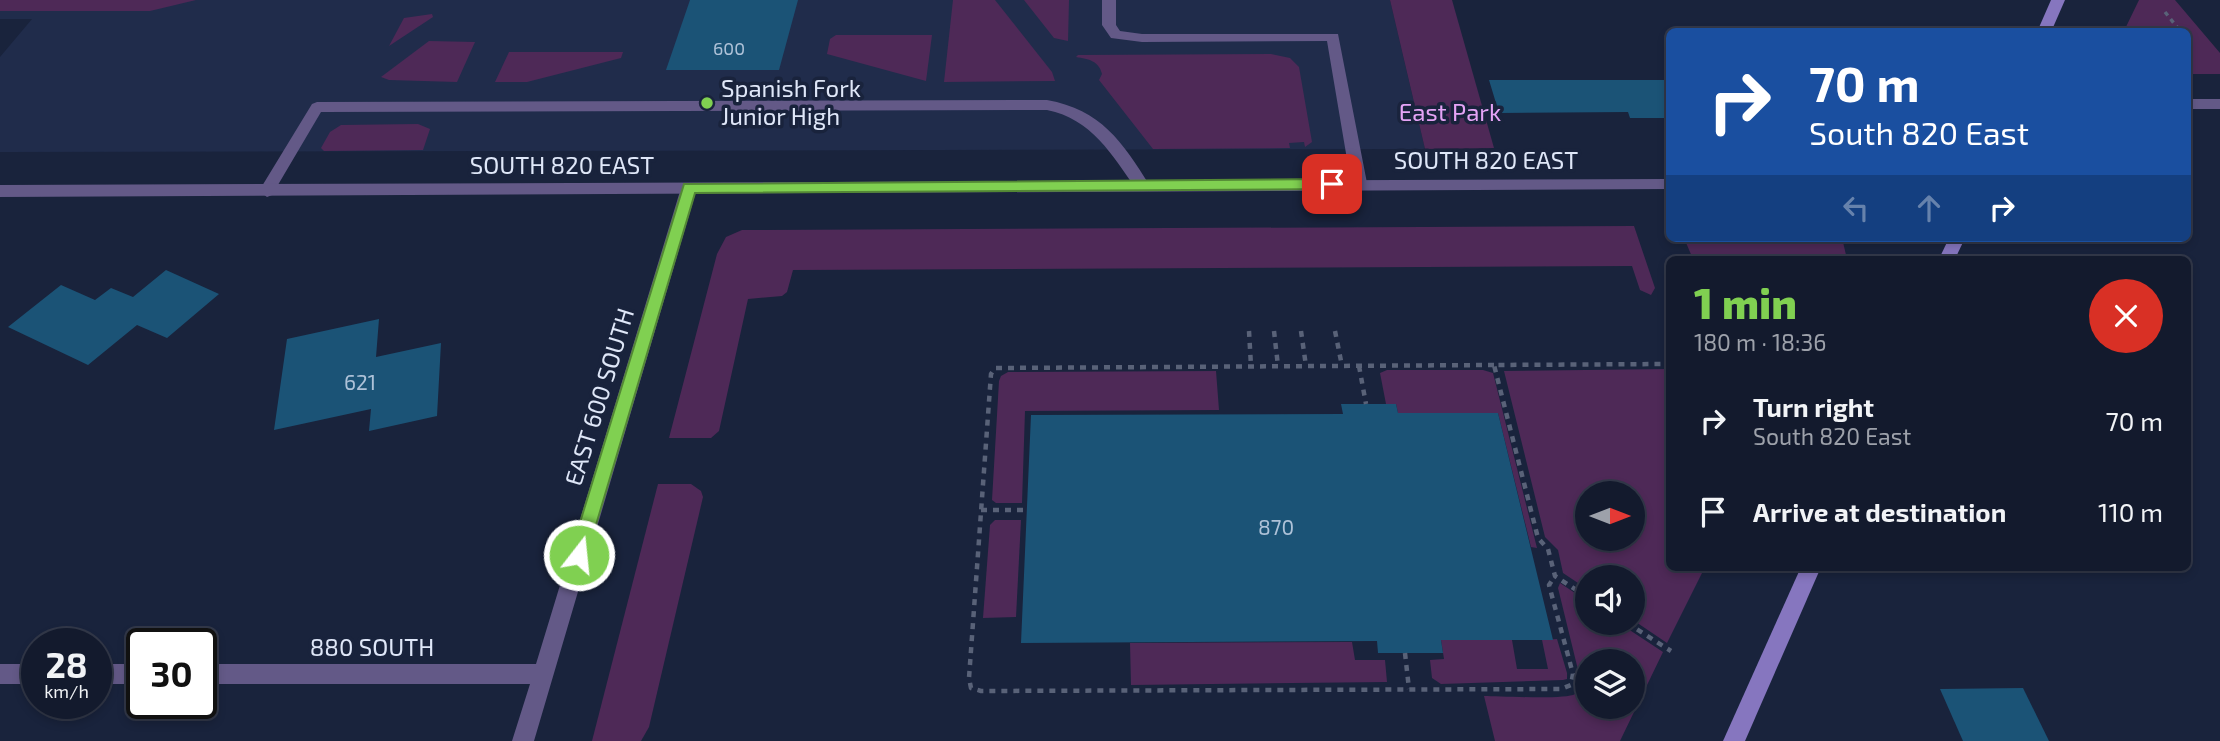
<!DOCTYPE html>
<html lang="en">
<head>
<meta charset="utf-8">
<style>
  body { margin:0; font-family:"Exo 2",sans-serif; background:#1c2335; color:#f1f3f6; height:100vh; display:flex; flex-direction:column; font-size:26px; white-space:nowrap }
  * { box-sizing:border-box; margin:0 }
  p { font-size:23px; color:#9da1aa }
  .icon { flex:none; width:38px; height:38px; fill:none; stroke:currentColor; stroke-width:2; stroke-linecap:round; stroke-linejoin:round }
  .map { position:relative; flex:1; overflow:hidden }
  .details { position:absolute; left:1666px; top:256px; width:525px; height:315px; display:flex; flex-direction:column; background:#131a2d; border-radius:10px; box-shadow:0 4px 10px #0003,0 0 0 2px #323849 }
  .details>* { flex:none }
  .top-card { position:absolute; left:1666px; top:28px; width:525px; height:214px; border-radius:10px; box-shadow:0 4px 10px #0003,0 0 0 2px #323849; background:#1a4fa0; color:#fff; overflow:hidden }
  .needle { width:46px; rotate:90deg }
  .buttons { position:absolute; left:1575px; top:481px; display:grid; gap:14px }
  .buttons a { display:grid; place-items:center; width:70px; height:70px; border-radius:50%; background:#131a2d; box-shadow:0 4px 10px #0003,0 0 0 2px #323849; font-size:35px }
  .speed { position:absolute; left:21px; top:628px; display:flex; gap:14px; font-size:35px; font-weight:700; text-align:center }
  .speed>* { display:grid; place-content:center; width:91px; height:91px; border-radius:50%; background:#131a2d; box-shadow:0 4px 10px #0003,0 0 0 2px #323849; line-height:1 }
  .speed small { font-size:18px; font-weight:400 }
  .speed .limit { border:4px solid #111; border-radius:10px; background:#fff; color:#111 }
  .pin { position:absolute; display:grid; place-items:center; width:60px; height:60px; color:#fff; margin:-30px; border-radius:14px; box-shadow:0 4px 10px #0006 }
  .me { position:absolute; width:77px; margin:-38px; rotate:16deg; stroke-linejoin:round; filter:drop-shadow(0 0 5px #0008) }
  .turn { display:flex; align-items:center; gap:24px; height:147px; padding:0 28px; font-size:32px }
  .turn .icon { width:91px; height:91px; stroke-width:2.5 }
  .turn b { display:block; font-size:49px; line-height:60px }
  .lanes { display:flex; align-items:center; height:66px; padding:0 28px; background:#0003; justify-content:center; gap:35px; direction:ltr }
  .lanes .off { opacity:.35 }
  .round { display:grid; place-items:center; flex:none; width:74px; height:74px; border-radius:37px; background:#1c2335 }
  .overview { display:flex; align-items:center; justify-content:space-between; height:119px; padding:0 28px }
  h1 { font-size:42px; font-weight:800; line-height:52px; color:#80d051 }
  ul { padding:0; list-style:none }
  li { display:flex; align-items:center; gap:21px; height:91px; padding:0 28px }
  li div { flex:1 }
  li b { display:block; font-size:26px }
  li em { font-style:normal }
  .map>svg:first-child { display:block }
  .built { fill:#202c4b }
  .green { fill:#4e2957; fill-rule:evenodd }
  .building { fill:#1b5376 }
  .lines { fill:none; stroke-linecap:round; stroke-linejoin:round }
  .path-far1 { stroke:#596278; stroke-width:3.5; stroke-dasharray:4.5 4.5; stroke-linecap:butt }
  .path { stroke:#596278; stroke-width:4.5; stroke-dasharray:6 6; stroke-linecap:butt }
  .service { fill:#635987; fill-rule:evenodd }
  .minor { fill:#635987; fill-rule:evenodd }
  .tertiary { fill:#635987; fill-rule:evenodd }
  .secondary { fill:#8676bf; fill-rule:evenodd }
  .route { fill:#80d051; stroke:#538735; stroke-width:2 }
  .poi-dot { fill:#80d051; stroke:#19233c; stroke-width:2.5 }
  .labels { text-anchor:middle; stroke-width:7; stroke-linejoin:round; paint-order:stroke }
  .far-number-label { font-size:18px; fill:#aec2d8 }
  .number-label { font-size:21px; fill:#aec2d8 }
  .poi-label { font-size:24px; fill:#dfe7f8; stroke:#19233c; text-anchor:start }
  .park-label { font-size:24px; fill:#e5a4f6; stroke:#19233c }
  .street-label { font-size:24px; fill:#dfe7f8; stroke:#19233c }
</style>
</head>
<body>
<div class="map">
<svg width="2220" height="741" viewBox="0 0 2220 741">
  <rect width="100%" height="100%" fill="#19233c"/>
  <polygon class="built" points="0,0 1390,0 1425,149 0,152 0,57 32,19 0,19"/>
  <g class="green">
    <polygon points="0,0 196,0 150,11 0,11"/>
    <polygon points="953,0 995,0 1052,72 1055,81 944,82"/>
    <polygon points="1024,0 1069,0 1068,41 1054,38"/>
    <polygon points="1390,0 1452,0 1494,148 1425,149"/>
    <polygon points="2139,0 2175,0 2220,53 2220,74 2188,74 2188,32 2124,31"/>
    <polygon points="432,14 433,17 389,46 404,18"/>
    <polygon points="836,35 932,35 926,81 827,54 830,39"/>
    <polygon points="429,41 475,42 457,82 389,80 381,77"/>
    <polygon points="509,52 623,52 621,58 527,82 495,82"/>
    <path d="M1271,54L1290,58L1299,67L1312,142L1305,147L1304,142L1289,143L1290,148L1153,149L1099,80L1102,74C1099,61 1089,59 1076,57L1078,55Z"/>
    <polygon points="418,124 430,129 423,150 324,151 321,148 330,132 341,125"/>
    <polygon points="1634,226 1655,288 1651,295 1640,290 1632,266 793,270 787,292 782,296 748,299 719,431 711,438 669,438 717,254 726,237 742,230"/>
    <polygon points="1684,238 1842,238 1847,259 1693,259"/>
    <path d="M1669,369L1670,567H1705L1667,643L1633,620V578H1587V589L1563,573L1558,550L1545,537L1504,371ZM1587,494H1633V539H1587Z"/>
    <polygon points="1387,370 1483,370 1493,373 1537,548 1531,547 1498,413 1398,413 1396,404 1386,404 1380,373"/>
    <polygon points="1216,371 1219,410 1025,411 1022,503 996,503 992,500 999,381 1001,376 1008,372"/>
    <polygon points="658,484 691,484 701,491 703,497 649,727 641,741 592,741"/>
    <polygon points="995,520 1021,520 1016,617 983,618 990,525"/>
    <path d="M1560,583L1587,601V623H1619L1663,652L1620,741H1495L1484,696C1499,696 1566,700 1575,694C1579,690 1579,683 1580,678L1558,588ZM1587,662H1633V707H1587Z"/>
    <polygon points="1557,639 1567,673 1567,679 1563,680 1441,684 1432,678 1430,660 1444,659 1441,640 1512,640 1517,669 1548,669 1542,640"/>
    <polygon points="1352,642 1355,660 1385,660 1387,682 1131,685 1130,643"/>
  </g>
  <g class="building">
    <polygon points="690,0 798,0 779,70 666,70"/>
    <polygon points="1489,80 1670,80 1670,118 1630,118 1628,112 1499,113"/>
    <polygon points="166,270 219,294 167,338 137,325 88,365 8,327 61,285 95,300 111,288 133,297"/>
    <polygon points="379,319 376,357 441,343 437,416 369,431 371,409 274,430 287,339"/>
    <polygon points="1341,404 1396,404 1398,413 1498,413 1553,640 1441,640 1443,653 1378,653 1377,641 1021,643 1031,415 1343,414"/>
    <polygon points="2023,688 2049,741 1963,741 1940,689"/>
  </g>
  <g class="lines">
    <polyline class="path-far1" points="2165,12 2181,32"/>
    <g class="path">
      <polyline points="1249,331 1251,366"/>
      <polyline points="1274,331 1278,366"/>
      <polyline points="1301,331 1306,366"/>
      <polyline points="1335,331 1342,366"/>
      <polyline points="1494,365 995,368 991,374 969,678 971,688 981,691 1561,689 1571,685 1573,674 1549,585 1555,576"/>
      <polyline points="1359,366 1366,404"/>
      <polyline points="981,510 1027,510"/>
      <polyline points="1587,597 1555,576 1548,549 1538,538 1494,365 1670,364"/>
      <polyline points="1627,623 1671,651"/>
      <polyline points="1405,653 1409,689"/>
    </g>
    <g class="service">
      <polygon points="1102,0 1116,0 1116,25 1120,31 1142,34 1338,34 1367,183 1364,187 1359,188 1351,183 1327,41 1142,42 1111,38 1102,25"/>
      <path d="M1047,100C1101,110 1122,141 1150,186L1147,190H1137C1112,155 1092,119 1047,110L321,112L272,195L267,197L259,191L312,104L317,102Z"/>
    </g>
    <g class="minor">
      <polygon points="689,183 697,188 534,741 512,741 530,684 201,684 201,664 536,664 681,188"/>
      <rect x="0" y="664" width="37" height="20"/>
      <rect x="96" y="664" width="46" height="20"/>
    </g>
    <g class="tertiary">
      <rect x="2188" y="99" width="32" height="10"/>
      <polygon points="1670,179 1670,189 0,197 0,185"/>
    </g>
    <g class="secondary">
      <polygon points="2051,0 2065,0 2051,32 2037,32"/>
      <polygon points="1949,238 1965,238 1955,259 1939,259"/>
      <polygon points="1801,567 1821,567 1745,741 1723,741"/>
    </g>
  </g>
  <polygon class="route" points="1332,179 1339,184 1332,189 695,193 587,555 585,560 579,562 572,560 570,555 684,184"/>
  <circle class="poi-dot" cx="707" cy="103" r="7"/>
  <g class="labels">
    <g class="far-number-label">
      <text x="729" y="55">600</text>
    </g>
    <g class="number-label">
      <text x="360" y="390">621</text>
      <text x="1276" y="535">870</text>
    </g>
    <g class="poi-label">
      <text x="721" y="97">Spanish Fork<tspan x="721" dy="28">Junior High</tspan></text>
    </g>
    <g class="park-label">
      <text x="1450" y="121">East Park</text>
    </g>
    <g class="street-label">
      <text x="1486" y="169">SOUTH 820 EAST</text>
      <text x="562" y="174">SOUTH 820 EAST</text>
      <text transform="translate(600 397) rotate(-73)" y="8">EAST 600 SOUTH</text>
      <text x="372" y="656">880 SOUTH</text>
    </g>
  </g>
</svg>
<div class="buttons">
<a><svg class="needle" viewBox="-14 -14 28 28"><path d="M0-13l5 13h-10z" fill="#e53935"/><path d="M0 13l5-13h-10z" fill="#9da1aa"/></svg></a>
<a><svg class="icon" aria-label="sound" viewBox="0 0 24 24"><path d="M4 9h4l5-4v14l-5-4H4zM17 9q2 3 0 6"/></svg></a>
<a><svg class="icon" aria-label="layers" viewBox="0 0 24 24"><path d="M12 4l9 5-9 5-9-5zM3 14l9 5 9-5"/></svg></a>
</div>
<div class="speed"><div>28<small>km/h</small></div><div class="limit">30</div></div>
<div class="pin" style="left:1332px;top:184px;background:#d93025"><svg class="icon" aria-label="arrive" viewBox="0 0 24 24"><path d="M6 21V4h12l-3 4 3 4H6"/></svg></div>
<svg class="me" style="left:579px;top:555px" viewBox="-20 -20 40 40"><circle r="17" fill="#80d051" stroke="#fff" stroke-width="3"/><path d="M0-11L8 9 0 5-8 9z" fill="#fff"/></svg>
<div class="top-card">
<div class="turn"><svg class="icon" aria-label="right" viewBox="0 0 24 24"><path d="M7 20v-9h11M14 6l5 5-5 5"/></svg><div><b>70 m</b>South 820 East</div></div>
<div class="lanes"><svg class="icon off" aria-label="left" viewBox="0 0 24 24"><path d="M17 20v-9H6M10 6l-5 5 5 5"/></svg><svg class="icon off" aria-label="ahead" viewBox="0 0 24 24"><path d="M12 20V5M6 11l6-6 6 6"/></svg><svg class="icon" aria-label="right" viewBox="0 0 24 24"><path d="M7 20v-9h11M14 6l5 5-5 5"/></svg></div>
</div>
<section class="details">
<div class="overview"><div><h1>1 min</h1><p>180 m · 18:36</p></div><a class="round" style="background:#d93025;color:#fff"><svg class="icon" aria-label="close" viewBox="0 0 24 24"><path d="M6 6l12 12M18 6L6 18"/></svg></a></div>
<ul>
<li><svg class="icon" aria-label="right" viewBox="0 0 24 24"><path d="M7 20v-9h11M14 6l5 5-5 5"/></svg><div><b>Turn right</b><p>South 820 East</p></div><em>70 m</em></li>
<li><svg class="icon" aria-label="arrive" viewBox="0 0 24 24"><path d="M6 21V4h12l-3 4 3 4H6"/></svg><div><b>Arrive at destination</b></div><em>110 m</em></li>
</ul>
</section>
</div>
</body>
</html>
